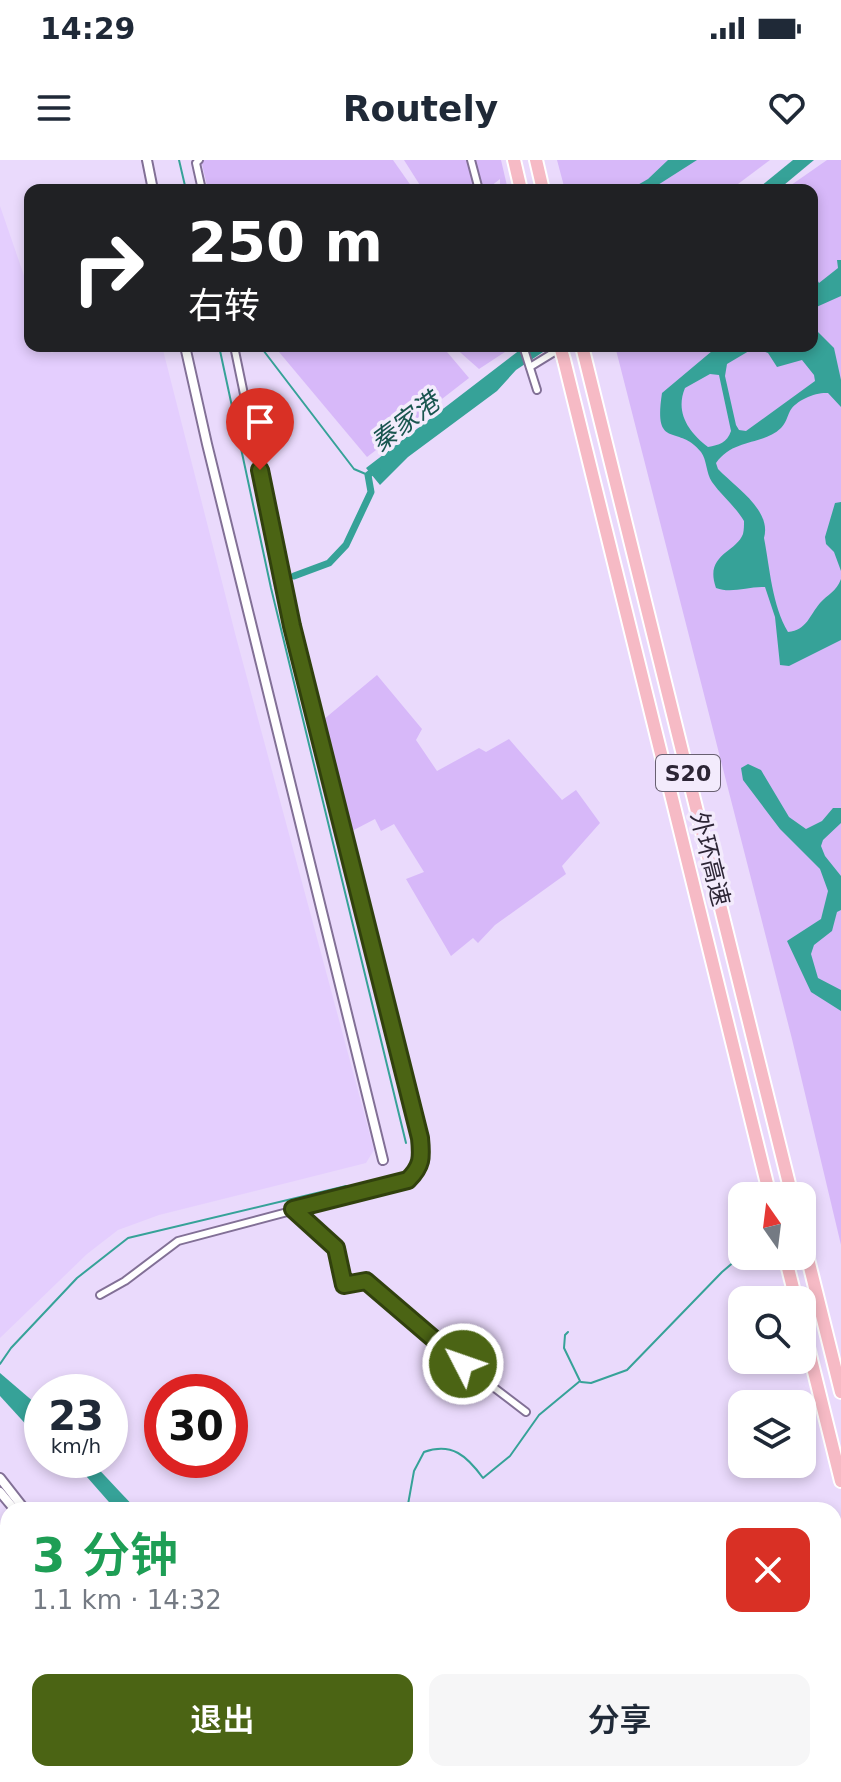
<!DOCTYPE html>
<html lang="zh">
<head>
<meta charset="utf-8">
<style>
  body { margin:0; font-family:"DejaVu Sans","Noto Sans SC",sans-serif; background:#f6f6f7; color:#1f2937; height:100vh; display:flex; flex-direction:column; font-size:30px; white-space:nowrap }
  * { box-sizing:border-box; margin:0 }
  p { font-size:26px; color:#747a83 }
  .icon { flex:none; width:44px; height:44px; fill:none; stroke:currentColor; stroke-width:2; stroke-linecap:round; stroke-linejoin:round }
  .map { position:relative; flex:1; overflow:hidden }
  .sheet { position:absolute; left:0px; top:1342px; width:842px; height:280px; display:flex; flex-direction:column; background:#fff; border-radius:24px 24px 0 0; box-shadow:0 4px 12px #0003 }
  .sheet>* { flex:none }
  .top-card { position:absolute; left:24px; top:24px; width:794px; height:168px; border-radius:16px; box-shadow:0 4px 12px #0003; background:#202124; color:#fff; overflow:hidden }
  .needle { width:52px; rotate:346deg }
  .buttons { position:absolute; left:728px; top:1022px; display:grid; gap:16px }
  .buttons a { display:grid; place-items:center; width:88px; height:88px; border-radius:16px; background:#fff; box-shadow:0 4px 12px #0003; font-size:40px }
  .speed { position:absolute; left:24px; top:1214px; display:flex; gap:16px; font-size:40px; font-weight:700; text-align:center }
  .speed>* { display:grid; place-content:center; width:104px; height:104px; border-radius:50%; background:#fff; box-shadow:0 4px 12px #0003; line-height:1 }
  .speed small { font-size:20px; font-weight:400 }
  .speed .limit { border:12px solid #d22; background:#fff; color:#111 }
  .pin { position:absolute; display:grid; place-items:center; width:68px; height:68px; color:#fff; margin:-82px -34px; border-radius:50% 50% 50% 0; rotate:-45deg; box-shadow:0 0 8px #0007 }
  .pin .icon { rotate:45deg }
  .me { position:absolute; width:88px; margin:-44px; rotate:311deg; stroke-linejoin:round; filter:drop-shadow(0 0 6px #0008) }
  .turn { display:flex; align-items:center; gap:28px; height:168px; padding:0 32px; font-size:36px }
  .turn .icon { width:104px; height:104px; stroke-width:2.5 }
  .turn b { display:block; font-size:56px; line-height:68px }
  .round { display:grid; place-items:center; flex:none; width:84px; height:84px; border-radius:16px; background:#f6f6f7 }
  .headline { display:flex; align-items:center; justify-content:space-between; height:136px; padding:0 32px }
  h1 { font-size:48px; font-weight:600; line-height:60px; color:#1e9e55 }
  .button { display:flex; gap:16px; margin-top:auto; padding:16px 32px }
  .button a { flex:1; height:92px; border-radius:16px; background:#4b6414; color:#fff; font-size:32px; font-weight:600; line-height:92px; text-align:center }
  .button a+a { background:#f6f6f7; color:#1f2937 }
  .status { display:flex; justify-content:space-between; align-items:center; height:56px; padding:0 40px; background:#fff; direction:ltr }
  .status svg { height:22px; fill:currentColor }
  header { display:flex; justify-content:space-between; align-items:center; height:104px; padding:0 32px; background:#fff; font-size:36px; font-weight:600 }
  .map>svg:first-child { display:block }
  .built { fill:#e4cefe }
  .green { fill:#d7b8f9 }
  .water { fill:#36a298; fill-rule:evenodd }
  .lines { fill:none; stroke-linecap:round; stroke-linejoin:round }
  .stream { stroke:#36a298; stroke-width:2 }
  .canal { stroke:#36a298; stroke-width:7 }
  .river { stroke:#36a298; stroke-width:12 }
  .minor-casing { stroke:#827096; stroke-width:10 }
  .tertiary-casing { stroke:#827096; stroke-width:12 }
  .secondary-casing { stroke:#827096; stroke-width:13 }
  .motorway-casing { stroke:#fff; stroke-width:16 }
  .minor { stroke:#fff; stroke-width:6 }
  .tertiary { stroke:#fff; stroke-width:8 }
  .secondary { stroke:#fff; stroke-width:9 }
  .motorway { stroke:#f6bac5; stroke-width:12 }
  .motorway-bridge-casing { stroke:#fff; stroke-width:16; stroke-linecap:butt }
  .motorway-bridge { stroke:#f6bac5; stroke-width:12 }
  .route-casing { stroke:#31410d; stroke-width:20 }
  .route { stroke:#4b6414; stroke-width:14 }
  .labels { text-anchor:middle; stroke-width:7; stroke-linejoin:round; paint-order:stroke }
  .shield { fill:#f3ebfc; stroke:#686071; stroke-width:2 }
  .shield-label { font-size:22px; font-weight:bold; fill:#2c2535 }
  .street-label { font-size:24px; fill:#2c2535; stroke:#f3ebfc }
  .water-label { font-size:26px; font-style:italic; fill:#19554f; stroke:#f3ebfc }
</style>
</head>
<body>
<div class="status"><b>14:29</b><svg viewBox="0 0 49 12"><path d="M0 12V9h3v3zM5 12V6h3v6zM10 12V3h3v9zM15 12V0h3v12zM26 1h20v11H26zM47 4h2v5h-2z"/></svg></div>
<header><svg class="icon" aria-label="menu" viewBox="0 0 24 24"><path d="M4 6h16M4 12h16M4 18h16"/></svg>Routely<svg class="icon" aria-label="heart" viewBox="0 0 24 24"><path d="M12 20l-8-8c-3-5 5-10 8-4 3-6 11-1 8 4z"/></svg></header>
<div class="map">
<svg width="841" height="1622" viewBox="0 0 841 1622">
  <rect width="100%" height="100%" fill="#eadafc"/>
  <polygon class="built" points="0,46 30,133 30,186 48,186 51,193 79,186 162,186 236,477 374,990 366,1003 159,1055 118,1070 87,1094 0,1178"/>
  <g class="green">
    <polygon points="201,0 393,0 414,30 208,30"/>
    <polygon points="404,0 501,0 508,30 500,30 500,19 486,30 423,30"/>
    <polygon points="557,0 770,0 730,30 565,30"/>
    <polygon points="827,0 841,0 841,1085 792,879 615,186 812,186 812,30 784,30"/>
    <polygon points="274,186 442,186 469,218 367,297"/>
    <polygon points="453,186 514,186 479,209"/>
    <polygon points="377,515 422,569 416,580 437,611 479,588 486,592 509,579 562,640 576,630 600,663 562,706 566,714 495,765 478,783 473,778 451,796 406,719 424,712 394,664 381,671 375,659 350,672 323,560"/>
    <polygon points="841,1482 841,1622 795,1622 791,1614 834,1614 834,1486"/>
  </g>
  <g class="water">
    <polygon points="668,0 697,0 650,30 629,30 648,19"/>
    <polygon points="793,0 814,0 778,30 756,30"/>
    <polygon points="837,100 841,100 841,136 812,149 812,114 814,114 819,123 838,108"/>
    <path d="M812,166L834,188L841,220V247L828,233C816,232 796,240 790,251C787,257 786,263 781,268C762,286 734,278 716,303L718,309C735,327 772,350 764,378C770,409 772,445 788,472C807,470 809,456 820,443C828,434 836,432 841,419V480L789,506L780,505L775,457L765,427C748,426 732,434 716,428C704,394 736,393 743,374C744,370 744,365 744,361C735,346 722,336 712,322C706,313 707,300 701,292C678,263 653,292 662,233L718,186H812ZM754,188L768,193L777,207L802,200L814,215L815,221L746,271L739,270L736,265L725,216L727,204ZM710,214L719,215L731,271C727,283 719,285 708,287C688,272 675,252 685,228Z"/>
    <polygon points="525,186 552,186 516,210 497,231 408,297 380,325 366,308"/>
    <polygon points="841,342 841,411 834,392 826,384 825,377 835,343"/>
    <polygon points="748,604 761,610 789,657 806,669 822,661 833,648 841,648 841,663 823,680 821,686 825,696 841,716 841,750 837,752 832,771 814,785 811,794 818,818 841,830 841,851 811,832 787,781 821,759 828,731 820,709 780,669 743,620 741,608"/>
    <polygon points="0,1213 42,1249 42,1282 0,1236"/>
    <polygon points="72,1300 90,1300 137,1350 116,1350"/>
  </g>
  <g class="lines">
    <g class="stream">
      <polyline points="179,0 186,30"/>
      <polyline points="219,186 271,428 406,983"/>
      <polyline points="260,186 354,309 368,315"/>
      <polyline points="0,1204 11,1188 77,1118 128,1078 346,1026"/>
      <polyline points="581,1222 591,1223 627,1210 722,1112 742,1095"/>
      <path d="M407,1350L414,1311L424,1292C452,1282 467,1296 483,1318L510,1296L539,1255L580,1221L564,1188L565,1175L568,1172"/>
      <polyline points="10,1622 23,1614"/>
    </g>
    <polyline class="canal" points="294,416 329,403 346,385 371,332 368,315 377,308"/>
    <polyline class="river" points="834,1480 841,1475"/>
    <defs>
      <g id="minor">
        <polyline points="199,0 196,3 202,30"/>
        <polyline points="471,0 479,30"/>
        <polyline points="523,186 537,230"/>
        <polyline points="530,207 561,188"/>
        <polyline points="294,1049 336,1088 344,1125 366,1121 463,1204 526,1252"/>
        <path d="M100,1135L125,1121L178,1081L408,1020C422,1006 422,998 420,978L292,466L234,186"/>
      </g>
      <g id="tertiary">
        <polyline points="147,0 153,30"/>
        <polyline points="185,186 207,284 383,1000"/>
        <polyline points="0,1318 25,1350"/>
        <polyline points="0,1332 15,1350"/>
        <polyline points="252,1614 256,1622"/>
      </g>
      <g id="secondary">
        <polyline points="834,1557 841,1555"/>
        <polyline points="834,1571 841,1570"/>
        <polyline points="834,1582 841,1581"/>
        <polyline points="0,1585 8,1590"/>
        <polyline points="834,1594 841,1592"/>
        <polyline points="48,1614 61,1622"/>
        <polyline points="577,1622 608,1614"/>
        <polyline points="632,1622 665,1614"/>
        <polyline points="676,1622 709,1614"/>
        <polyline points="723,1622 754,1614"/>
      </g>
      <g id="motorway">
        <polyline points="514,0 521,30"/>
        <polyline points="536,0 543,30"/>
        <polyline points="582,186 792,1036"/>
        <polyline points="564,200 770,1036"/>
        <polyline points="802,1075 841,1232"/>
        <polyline points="785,1096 796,1140"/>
        <polyline points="802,1163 841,1321"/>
      </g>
    </defs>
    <use href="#minor" class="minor-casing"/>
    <use href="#tertiary" class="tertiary-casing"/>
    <use href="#secondary" class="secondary-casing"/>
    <use href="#motorway" class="motorway-casing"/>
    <use href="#minor" class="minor"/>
    <use href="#tertiary" class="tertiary"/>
    <use href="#secondary" class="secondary"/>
    <use href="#motorway" class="motorway"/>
    <defs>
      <polyline id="motorway-bridge" points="560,186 564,200"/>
    </defs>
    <use href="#motorway-bridge" class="motorway-bridge-casing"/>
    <use href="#motorway-bridge" class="motorway-bridge"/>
  </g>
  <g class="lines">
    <defs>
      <path id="route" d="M260,310L292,466L420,978C422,998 422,1006 408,1020L293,1049L336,1088L344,1125L366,1121L463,1204"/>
    </defs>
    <use href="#route" class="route-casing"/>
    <use href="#route" class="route"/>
  </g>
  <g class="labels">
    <rect class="shield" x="656" y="595" width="64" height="36" rx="6"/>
    <g class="shield-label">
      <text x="688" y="621">S20</text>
    </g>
    <g class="street-label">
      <text transform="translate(710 699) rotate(76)" y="8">外环高速</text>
    </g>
    <g class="water-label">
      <text transform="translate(405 262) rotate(-37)" y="9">秦家港</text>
    </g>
  </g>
</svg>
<div class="buttons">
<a><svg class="needle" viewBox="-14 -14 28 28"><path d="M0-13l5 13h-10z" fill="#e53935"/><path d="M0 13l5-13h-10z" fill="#747a83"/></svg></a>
<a><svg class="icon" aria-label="search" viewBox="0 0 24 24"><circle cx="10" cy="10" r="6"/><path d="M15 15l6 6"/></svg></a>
<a><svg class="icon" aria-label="layers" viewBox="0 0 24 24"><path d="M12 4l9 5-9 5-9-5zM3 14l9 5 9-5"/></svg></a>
</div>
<div class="speed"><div>23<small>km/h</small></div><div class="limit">30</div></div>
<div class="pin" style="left:260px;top:310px;background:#d93025"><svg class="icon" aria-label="arrive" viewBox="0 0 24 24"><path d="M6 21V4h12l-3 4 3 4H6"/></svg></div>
<svg class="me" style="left:463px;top:1204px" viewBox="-20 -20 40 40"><circle r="17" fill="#4b6414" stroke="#fff" stroke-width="3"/><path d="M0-11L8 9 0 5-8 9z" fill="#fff"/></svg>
<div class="top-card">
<div class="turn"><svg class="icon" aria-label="right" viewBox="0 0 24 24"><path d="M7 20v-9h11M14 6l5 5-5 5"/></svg><div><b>250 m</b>右转</div></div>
</div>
<section class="sheet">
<div class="headline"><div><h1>3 分钟</h1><p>1.1 km · 14:32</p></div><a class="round" style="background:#d93025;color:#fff"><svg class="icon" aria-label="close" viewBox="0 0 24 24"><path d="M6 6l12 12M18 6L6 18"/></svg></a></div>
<div class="button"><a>退出</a><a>分享</a></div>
</section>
</div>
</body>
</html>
